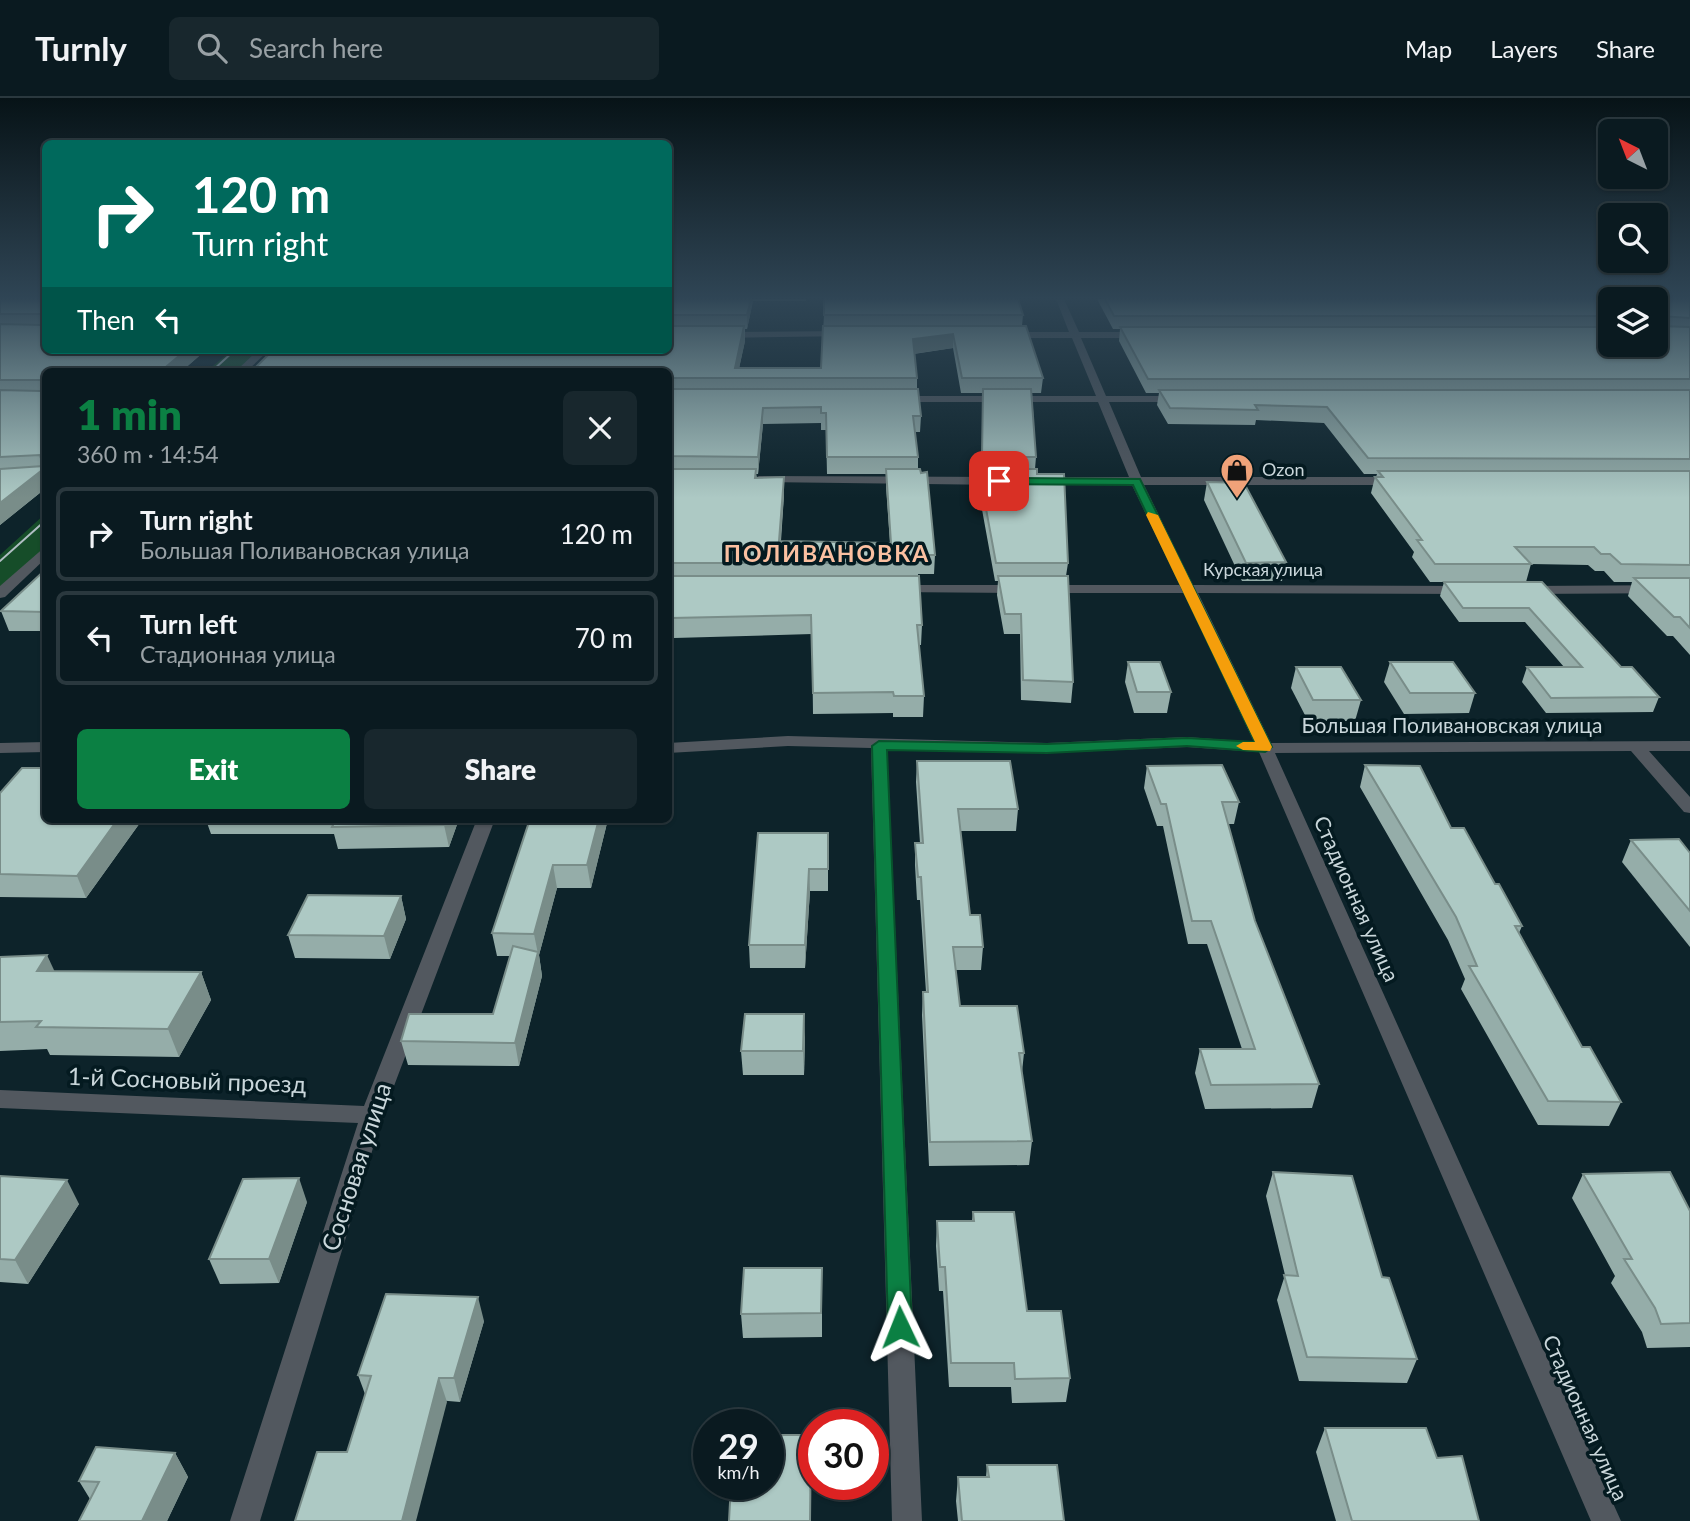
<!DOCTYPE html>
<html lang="en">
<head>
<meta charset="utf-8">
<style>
  body { margin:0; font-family:Lato,sans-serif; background:#18272d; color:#f1f3f6; height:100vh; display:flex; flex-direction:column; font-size:26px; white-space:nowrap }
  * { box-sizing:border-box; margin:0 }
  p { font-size:23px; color:#99a1a5 }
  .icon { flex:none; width:38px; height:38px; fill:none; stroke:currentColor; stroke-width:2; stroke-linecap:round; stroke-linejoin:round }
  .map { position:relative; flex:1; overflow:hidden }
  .sheet { position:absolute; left:42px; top:270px; width:630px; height:455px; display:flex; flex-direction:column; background:#0a1a20; border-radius:10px; box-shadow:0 2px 5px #0004,0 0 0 2px #2a383e }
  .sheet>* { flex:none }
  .banner { position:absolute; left:42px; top:42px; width:630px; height:214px; border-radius:10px; box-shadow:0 2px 5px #0004,0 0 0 2px #2a383e; background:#00695c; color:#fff; overflow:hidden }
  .needle { width:46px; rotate:318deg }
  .fabs { position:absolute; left:1598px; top:21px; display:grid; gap:14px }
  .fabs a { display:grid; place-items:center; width:70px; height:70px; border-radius:10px; background:#0a1a20; box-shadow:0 2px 5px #0004,0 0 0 2px #2a383e; font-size:35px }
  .speed { position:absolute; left:693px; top:1311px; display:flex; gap:14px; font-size:35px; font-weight:700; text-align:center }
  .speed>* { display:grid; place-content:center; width:91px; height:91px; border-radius:50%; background:#0a1a20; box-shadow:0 2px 5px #0004,0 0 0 2px #2a383e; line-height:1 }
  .speed small { font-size:18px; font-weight:400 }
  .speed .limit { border:10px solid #d22; background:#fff; color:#111 }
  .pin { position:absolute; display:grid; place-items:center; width:60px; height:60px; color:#fff; margin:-30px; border-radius:14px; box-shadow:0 4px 10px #0006 }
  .me { position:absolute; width:77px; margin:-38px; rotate:358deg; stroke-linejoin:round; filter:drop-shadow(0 0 5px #0008) }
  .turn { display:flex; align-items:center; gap:24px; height:147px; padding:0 35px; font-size:32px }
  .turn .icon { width:91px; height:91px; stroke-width:2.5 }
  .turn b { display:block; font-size:49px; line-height:60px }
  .then { display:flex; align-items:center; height:66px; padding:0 35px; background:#0003; gap:14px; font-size:26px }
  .round { display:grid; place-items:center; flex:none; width:74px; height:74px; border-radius:10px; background:#18272d }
  .head { display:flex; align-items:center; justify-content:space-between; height:119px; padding:0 35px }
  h1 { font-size:42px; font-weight:800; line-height:52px; color:#0b8043 }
  .action { display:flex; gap:14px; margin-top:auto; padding:14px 35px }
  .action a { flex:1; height:80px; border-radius:10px; background:#0b8043; color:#fff; font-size:28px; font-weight:800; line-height:80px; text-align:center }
  .action a+a { background:#18272d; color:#f1f3f6 }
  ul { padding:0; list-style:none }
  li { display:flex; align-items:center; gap:21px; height:94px; margin:0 14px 10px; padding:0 21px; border:4px solid #2a383e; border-radius:10px }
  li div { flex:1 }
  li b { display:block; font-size:26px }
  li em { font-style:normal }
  header { display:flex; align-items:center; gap:42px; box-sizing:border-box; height:98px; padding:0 35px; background:#0a1a20; border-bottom:2px solid #2a383e }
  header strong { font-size:33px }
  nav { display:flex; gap:38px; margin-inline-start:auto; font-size:24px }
  .search { width:490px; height:63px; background:#18272d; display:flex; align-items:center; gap:18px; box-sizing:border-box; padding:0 24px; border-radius:10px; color:#99a1a5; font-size:26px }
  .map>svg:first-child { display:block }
  .green { fill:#164d29 }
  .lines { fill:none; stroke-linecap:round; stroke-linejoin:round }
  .minor { fill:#52585f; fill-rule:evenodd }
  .tram { stroke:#b0bec3; stroke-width:2 }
  .wall { fill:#95ada9; fill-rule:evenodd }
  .shaded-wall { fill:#798d89 }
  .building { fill:#adc9c4; stroke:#798d89; stroke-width:2 }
  .route { fill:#0b8043; stroke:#07532c; stroke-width:2 }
  .slow { fill:#f59e0b }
  .labels { text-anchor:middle; stroke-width:7; stroke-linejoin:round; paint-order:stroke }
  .far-poi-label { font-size:18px; fill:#cad7db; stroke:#041a20; text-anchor:start }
  .far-street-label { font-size:18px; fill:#cad7db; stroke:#041a20 }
  .street-label { font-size:21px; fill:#cad7db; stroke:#041a20 }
  .far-district-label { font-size:23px; font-weight:bold; letter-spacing:2px; fill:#fbc0a1; stroke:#041a20 }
  .near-street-label { font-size:24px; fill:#cad7db; stroke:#041a20 }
</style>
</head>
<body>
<header>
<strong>Turnly</strong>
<div class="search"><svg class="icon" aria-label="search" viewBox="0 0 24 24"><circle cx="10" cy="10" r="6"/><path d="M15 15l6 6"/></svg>Search here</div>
<nav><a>Map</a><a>Layers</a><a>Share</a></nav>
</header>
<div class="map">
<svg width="1690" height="1423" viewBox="0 0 1690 1423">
  <rect width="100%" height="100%" fill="#0d232a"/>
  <g class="green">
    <polygon points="232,252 260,252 238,273 207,273"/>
    <polygon points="45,416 45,452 0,495 0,457"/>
  </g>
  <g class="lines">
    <g class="minor">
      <polygon points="1056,201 1064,201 1079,234 1141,234 1146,237 1141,240 1081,240 1106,298 1179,298 1184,301 1179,304 1109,304 1141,379 1396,379 1402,383 1396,387 1144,387 1193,487 1466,488 1473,492 1466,496 1198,495 1271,645 1690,643 1690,653 1649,653 1690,699 1690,715 1684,714 1631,653 1275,655 1621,1423 1591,1423 1259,654 1187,649 1047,655 887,651 922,1423 892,1423 871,650 788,648 668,655 668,645 788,638 1047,645 1187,639 1254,644 1184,495 1046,495 1039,491 1046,487 1180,487 1132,387 1039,387 1033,383 1039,379 1129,379 1098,304 896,304 891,301 896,298 1096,298 1072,240 1008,240 1003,237 1008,234 1069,234"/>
      <polygon points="847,233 852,236 850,238 721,240 716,237 721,234"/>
      <polygon points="258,252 269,252 247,273 236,273"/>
      <polygon points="759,378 1004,379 1010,383 1004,387 755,384 755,380"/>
      <polygon points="46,448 46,460 5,499 0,500 0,488"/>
      <polygon points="896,487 1018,487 1025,491 1018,495 891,494 889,491"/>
      <polygon points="1690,487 1690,495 1526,496 1519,492 1526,488"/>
      <polygon points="46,644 46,654 0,655 0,645"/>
      <polygon points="477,721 495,721 383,1017 260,1423 230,1423 358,1025 0,1010 0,992 364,1008"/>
    </g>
    <g class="tram">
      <polyline points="212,273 235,252"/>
      <polyline points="0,463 46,422"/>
    </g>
  </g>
  <g class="wall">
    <polygon points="0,201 46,201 46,252 206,252 46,390 0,427"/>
    <path d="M668,201H806V203H753L747,231H745V243L739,270H821L824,217H1023L1022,228L1043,280L1041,295H1032L1036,359L1035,371L1068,465L1066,478L1073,584L1071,605L1021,602L1020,536H1004L997,497L998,483H995L981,406L983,295H961L953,250L914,256L917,280V291L921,318L920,334H915L918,359V371L935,457L934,476H918L922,527L921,547H919L924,598L923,619H893V615L813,616L812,536L674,540V545H668ZM821,325V332H826L827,376H886V389L890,445L781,443L784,397L757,380L756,376H758L763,326Z"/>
    <path d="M1097,201H1690V557L1673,538H1667L1628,498L1632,484H1614L1604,473H1595L1588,467L1531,466L1526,484L1621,569L1659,599L1653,614L1546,615L1522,584L1527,569H1564L1525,524H1459L1440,498L1444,484H1430L1412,459L1414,454L1371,395L1375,379H1376L1377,376H1364L1324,325L1256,322L1255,327L1168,326L1157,307L1159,295H1146L1119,243L1120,231H1113ZM1610,201L1656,247H1610Z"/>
    <polygon points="1207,384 1286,464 1282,483 1242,483 1204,402"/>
    <polygon points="46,471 46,533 9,533 1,513"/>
    <polygon points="1128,564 1171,594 1167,615 1134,615 1125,584"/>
    <polygon points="1390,564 1475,595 1469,615 1404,616 1384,584"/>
    <polygon points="1296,569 1361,602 1355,623 1308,623 1291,590"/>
    <polygon points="917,663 1018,711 1016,733 960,733 970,817 983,849 981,872 956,872 960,908 1024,955 1022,974 1032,1043 1029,1067 929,1068 922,917 923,894 926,894 920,802 917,802 915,767 915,745 920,745 916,684"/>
    <polygon points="1365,667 1451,730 1495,786 1522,828 1519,835 1582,949 1621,1004 1609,1028 1538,1027 1461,891 1465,881 1448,842 1360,689"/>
    <polygon points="1147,668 1239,704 1234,726 1228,726 1255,823 1319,986 1312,1010 1205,1011 1195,975 1200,951 1242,951 1207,846 1188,846 1163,728 1157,728 1144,690"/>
    <polygon points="0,695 46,721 459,721 449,749 338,751 334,736 211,736 206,722 142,722 86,800 0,799"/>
    <polygon points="530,721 608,721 591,790 557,790 539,857 542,878 519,968 408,967 401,943 493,916 510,858 497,858 492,835"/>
    <polygon points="828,735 828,793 810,793 805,870 750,870 749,847"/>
    <polygon points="1631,742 1690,755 1690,849 1622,764"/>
    <polygon points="401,798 406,821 390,861 295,860 288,837"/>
    <polygon points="0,859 54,873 201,874 211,902 179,959 50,957 47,951 0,953"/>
    <polygon points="805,939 804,977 743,977 741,953"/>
    <polygon points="1273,1074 1382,1179 1417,1261 1407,1285 1299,1283 1277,1202 1285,1177 1266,1098"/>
    <polygon points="1583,1076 1690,1113 1690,1249 1647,1250 1642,1234 1611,1185 1615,1178 1572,1100"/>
    <polygon points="0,1078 79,1106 28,1186 0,1184"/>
    <polygon points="307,1104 279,1185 220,1186 209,1161"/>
    <polygon points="973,1114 1027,1213 1070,1280 1066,1304 1012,1305 1011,1289 949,1289 943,1193 939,1193 936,1148 937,1123 972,1123"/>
    <polygon points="822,1194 822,1239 743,1240 741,1216"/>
    <polygon points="484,1223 460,1304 365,1296 358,1277"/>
    <polygon points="1325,1330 1437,1360 1479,1423 1336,1423 1316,1354"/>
    <polygon points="175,1355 188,1379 167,1423 79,1423 90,1401 79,1383"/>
    <polygon points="987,1367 1064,1423 958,1423 956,1403 958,1379 986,1379"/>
  </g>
  <g class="shaded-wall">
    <polygon points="751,201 753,201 753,203 747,231 747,217"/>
    <polygon points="744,228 745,243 737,280 735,270"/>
    <polygon points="953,236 953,250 912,256 913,241"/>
    <polygon points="186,252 206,252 182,273 161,273"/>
    <polygon points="763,310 763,326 758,376 758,359"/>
    <polygon points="46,369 46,390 0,427 0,405"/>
    <polygon points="784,379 784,397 779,462 779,443"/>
    <polygon points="672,520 674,540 674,545 672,526"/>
    <polygon points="118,721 142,722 86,800 77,778"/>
    <polygon points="446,721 459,721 449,749 444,727"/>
    <polygon points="599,721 608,721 591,790 587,767"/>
    <polygon points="553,767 557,790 539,857 542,878 519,968 515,945 538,856 534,836"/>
    <polygon points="809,771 810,793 805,870 805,847"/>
    <polygon points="401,798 406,821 390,861 384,838"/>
    <polygon points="47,857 60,885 37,873"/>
    <polygon points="201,874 211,902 179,959 168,931"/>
    <polygon points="804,916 805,939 804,977 803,953"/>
    <polygon points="299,1080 307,1104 279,1185 269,1161"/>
    <polygon points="67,1082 79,1106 28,1186 15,1162"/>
    <polygon points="478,1199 484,1223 460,1304 454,1280"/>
    <polygon points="439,1280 447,1304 416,1423 402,1423"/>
    <polygon points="811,1337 811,1423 810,1423"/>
    <polygon points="175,1355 188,1379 167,1423 142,1423"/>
  </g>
  <g class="building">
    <polygon points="0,201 46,201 46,252 186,252 161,273 46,273 46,369 0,405 0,371 43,368 40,357 0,359 0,292 41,293 44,284 41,282 0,282 0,226 41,227 44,219 42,216 0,216"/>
    <polygon points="668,201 751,201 747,217 668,217"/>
    <polygon points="824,201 1018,201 1023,217 824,217"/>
    <polygon points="1105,201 1690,201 1690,220 1661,218 1659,228 1690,229 1690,281 1148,281 1120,229 1610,229 1610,247 1656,247 1656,201 1610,201 1610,218 1114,218"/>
    <polygon points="668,228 744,228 735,270 821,270 823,228 1026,228 1043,280 962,280 953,236 913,241 917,280 668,280 668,273 252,273 273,252 668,252"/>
    <polygon points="668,291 918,291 921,318 913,318 918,359 827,359 826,315 821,315 821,309 763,310 758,359 668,358"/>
    <polygon points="983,291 1031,291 1036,359 982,359"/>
    <polygon points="1159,292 1690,292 1690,361 1368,360 1327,309 1255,307 1258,312 1170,310"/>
    <polygon points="668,371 756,371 755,380 784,379 779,443 891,445 886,371 920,371 921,375 927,374 935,457 918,457 918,465 668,465"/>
    <polygon points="982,371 1037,371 1037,376 1064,376 1068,465 996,465 982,389"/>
    <polygon points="1378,373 1690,373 1690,467 1621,466 1610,456 1601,456 1594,449 1515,449 1531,466 1435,466 1417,442 1422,442 1375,379 1383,379"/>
    <polygon points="1207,384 1244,385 1286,464 1246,465"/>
    <polygon points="46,471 46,514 1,513"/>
    <polygon points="668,478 919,478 922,527 917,527 924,598 894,598 893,594 813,595 811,517 672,520 672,526 668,526"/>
    <polygon points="998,478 1068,478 1073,584 1023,582 1021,516 1005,516"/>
    <polygon points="1634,480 1690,480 1690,530 1680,519 1674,519"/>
    <polygon points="1444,484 1542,484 1621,569 1632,569 1659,599 1551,600 1527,569 1582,569 1529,510 1463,510"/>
    <polygon points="1128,564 1160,564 1171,594 1137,594"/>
    <polygon points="1390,564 1453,564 1475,595 1410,595"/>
    <polygon points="1296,569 1341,569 1361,602 1313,602"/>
    <polygon points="917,663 1010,663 1018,711 958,711 970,817 980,817 983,849 953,849 960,908 1017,908 1024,955 1019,955 1032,1043 930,1044 923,894 928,894 921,779 918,779 915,745 923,745"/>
    <polygon points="1222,667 1239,704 1222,704 1255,823 1319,986 1211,987 1200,951 1255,951 1211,823 1192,823 1166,706 1161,706 1147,668"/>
    <polygon points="1365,667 1420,668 1451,730 1464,730 1495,786 1499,786 1522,828 1515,828 1582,949 1590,949 1621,1004 1548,1003 1469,868 1477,868 1456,819"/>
    <polygon points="22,670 46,670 46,721 118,721 77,778 0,776 0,695"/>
    <polygon points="336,721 446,721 444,727 332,729"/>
    <polygon points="530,721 599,721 587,767 553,767 534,836 492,835"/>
    <polygon points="758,735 828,735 828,771 809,771 805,847 749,847"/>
    <polygon points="1679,741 1690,755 1690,813 1631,742"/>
    <polygon points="308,797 401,798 384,838 288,837"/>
    <polygon points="513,848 538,854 515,945 401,943 409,916 493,916"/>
    <polygon points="47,857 37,873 201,874 168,931 36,929 41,923 0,924 0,859"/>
    <polygon points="745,916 804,916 803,953 741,953"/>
    <polygon points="1273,1074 1352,1078 1382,1179 1389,1180 1417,1261 1307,1259 1284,1177 1298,1178"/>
    <polygon points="1670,1074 1690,1113 1690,1225 1661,1226 1655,1210 1624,1161 1632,1161 1583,1076"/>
    <polygon points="0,1078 67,1082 15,1162 0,1161"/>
    <polygon points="299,1080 269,1161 209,1161 243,1081"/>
    <polygon points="973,1114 1014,1114 1027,1213 1061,1213 1070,1280 1015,1281 1014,1265 951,1265 945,1169 940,1169 937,1123 974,1123"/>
    <polygon points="744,1170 822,1170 821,1215 741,1216"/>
    <polygon points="386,1196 478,1199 454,1280 439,1280 402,1423 295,1423 317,1354 347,1354 371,1278 358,1277"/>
    <polygon points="1325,1330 1426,1330 1437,1360 1462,1358 1479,1423 1352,1423"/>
    <polygon points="768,1337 811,1337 810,1423 729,1423 731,1386 768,1386"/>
    <polygon points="96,1349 175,1355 142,1423 79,1423 99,1384 79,1383"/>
    <polygon points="987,1367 1057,1367 1064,1423 962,1423 958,1379 989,1379"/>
  </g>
  <linearGradient id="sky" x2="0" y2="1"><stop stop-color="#071317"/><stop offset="0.5" stop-color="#2f4555"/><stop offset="1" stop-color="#2f4555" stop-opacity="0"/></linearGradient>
  <rect width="1690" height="400" fill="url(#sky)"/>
  <polygon class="route" points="999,380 1140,381 1272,649 1265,654 1187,648 1047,655 887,652 912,1229 909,1237 900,1240 892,1237 888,1229 872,648 879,643 1047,646 1187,640 1255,644 1133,387 995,386 994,383"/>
  <polygon class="slow" points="1148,414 1158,417 1272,649 1270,653 1243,652 1236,648 1243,644 1255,644 1146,417"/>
  <defs>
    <symbol id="shop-pin" viewBox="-11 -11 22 30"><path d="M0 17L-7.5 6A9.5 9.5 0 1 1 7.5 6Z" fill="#f0a279" stroke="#041a20"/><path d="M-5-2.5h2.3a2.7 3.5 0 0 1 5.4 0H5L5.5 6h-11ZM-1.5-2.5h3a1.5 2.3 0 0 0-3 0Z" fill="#111"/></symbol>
  </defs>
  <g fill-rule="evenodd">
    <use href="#shop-pin" x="1218" y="353" width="38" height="52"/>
  </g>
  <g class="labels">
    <g class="far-poi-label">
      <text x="1262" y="378">Ozon</text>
    </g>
    <g class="far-street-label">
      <text x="1263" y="478">Курская улица</text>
    </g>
    <g class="street-label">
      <text x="1452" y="635">Большая Поливановская улица</text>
      <text transform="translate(1356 801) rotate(66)" y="7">Стадионная улица</text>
      <text transform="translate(1585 1320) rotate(66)" y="7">Стадионная улица</text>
    </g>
    <g class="far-district-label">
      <text x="827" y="464">ПОЛИВАНОВКА</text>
    </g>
    <g class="near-street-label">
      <text transform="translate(187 983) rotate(2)" y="8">1-й Сосновый проезд</text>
      <text transform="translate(357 1069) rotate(-72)" y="8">Сосновая улица</text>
    </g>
  </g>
</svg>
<div class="fabs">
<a><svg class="needle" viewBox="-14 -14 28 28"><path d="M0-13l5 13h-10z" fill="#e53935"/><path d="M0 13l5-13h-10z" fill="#99a1a5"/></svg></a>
<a><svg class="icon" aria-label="search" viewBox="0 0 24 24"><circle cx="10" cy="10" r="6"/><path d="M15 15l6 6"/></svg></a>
<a><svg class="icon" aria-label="layers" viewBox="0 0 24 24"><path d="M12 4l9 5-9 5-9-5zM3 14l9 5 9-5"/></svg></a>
</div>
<div class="speed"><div>29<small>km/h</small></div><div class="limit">30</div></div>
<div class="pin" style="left:999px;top:383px;background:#d93025"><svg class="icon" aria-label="arrive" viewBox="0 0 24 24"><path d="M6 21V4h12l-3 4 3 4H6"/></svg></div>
<svg class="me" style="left:900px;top:1229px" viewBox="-20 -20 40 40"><path d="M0-17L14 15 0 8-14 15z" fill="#0b8043" stroke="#fff" stroke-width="4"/></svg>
<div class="banner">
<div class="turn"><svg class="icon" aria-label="right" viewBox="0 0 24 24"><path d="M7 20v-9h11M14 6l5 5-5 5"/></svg><div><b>120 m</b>Turn right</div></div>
<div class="then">Then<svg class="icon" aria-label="left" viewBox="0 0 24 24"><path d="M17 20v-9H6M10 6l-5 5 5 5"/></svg></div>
</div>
<section class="sheet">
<div class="head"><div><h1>1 min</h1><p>360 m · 14:54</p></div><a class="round"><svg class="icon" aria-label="close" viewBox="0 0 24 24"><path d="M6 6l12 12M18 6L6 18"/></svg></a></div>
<ul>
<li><svg class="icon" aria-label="right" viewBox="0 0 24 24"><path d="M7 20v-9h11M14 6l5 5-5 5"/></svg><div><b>Turn right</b><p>Большая Поливановская улица</p></div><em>120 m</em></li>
<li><svg class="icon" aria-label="left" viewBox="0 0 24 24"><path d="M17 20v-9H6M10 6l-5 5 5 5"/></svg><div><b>Turn left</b><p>Стадионная улица</p></div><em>70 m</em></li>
</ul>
<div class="action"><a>Exit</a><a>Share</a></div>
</section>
</div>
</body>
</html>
